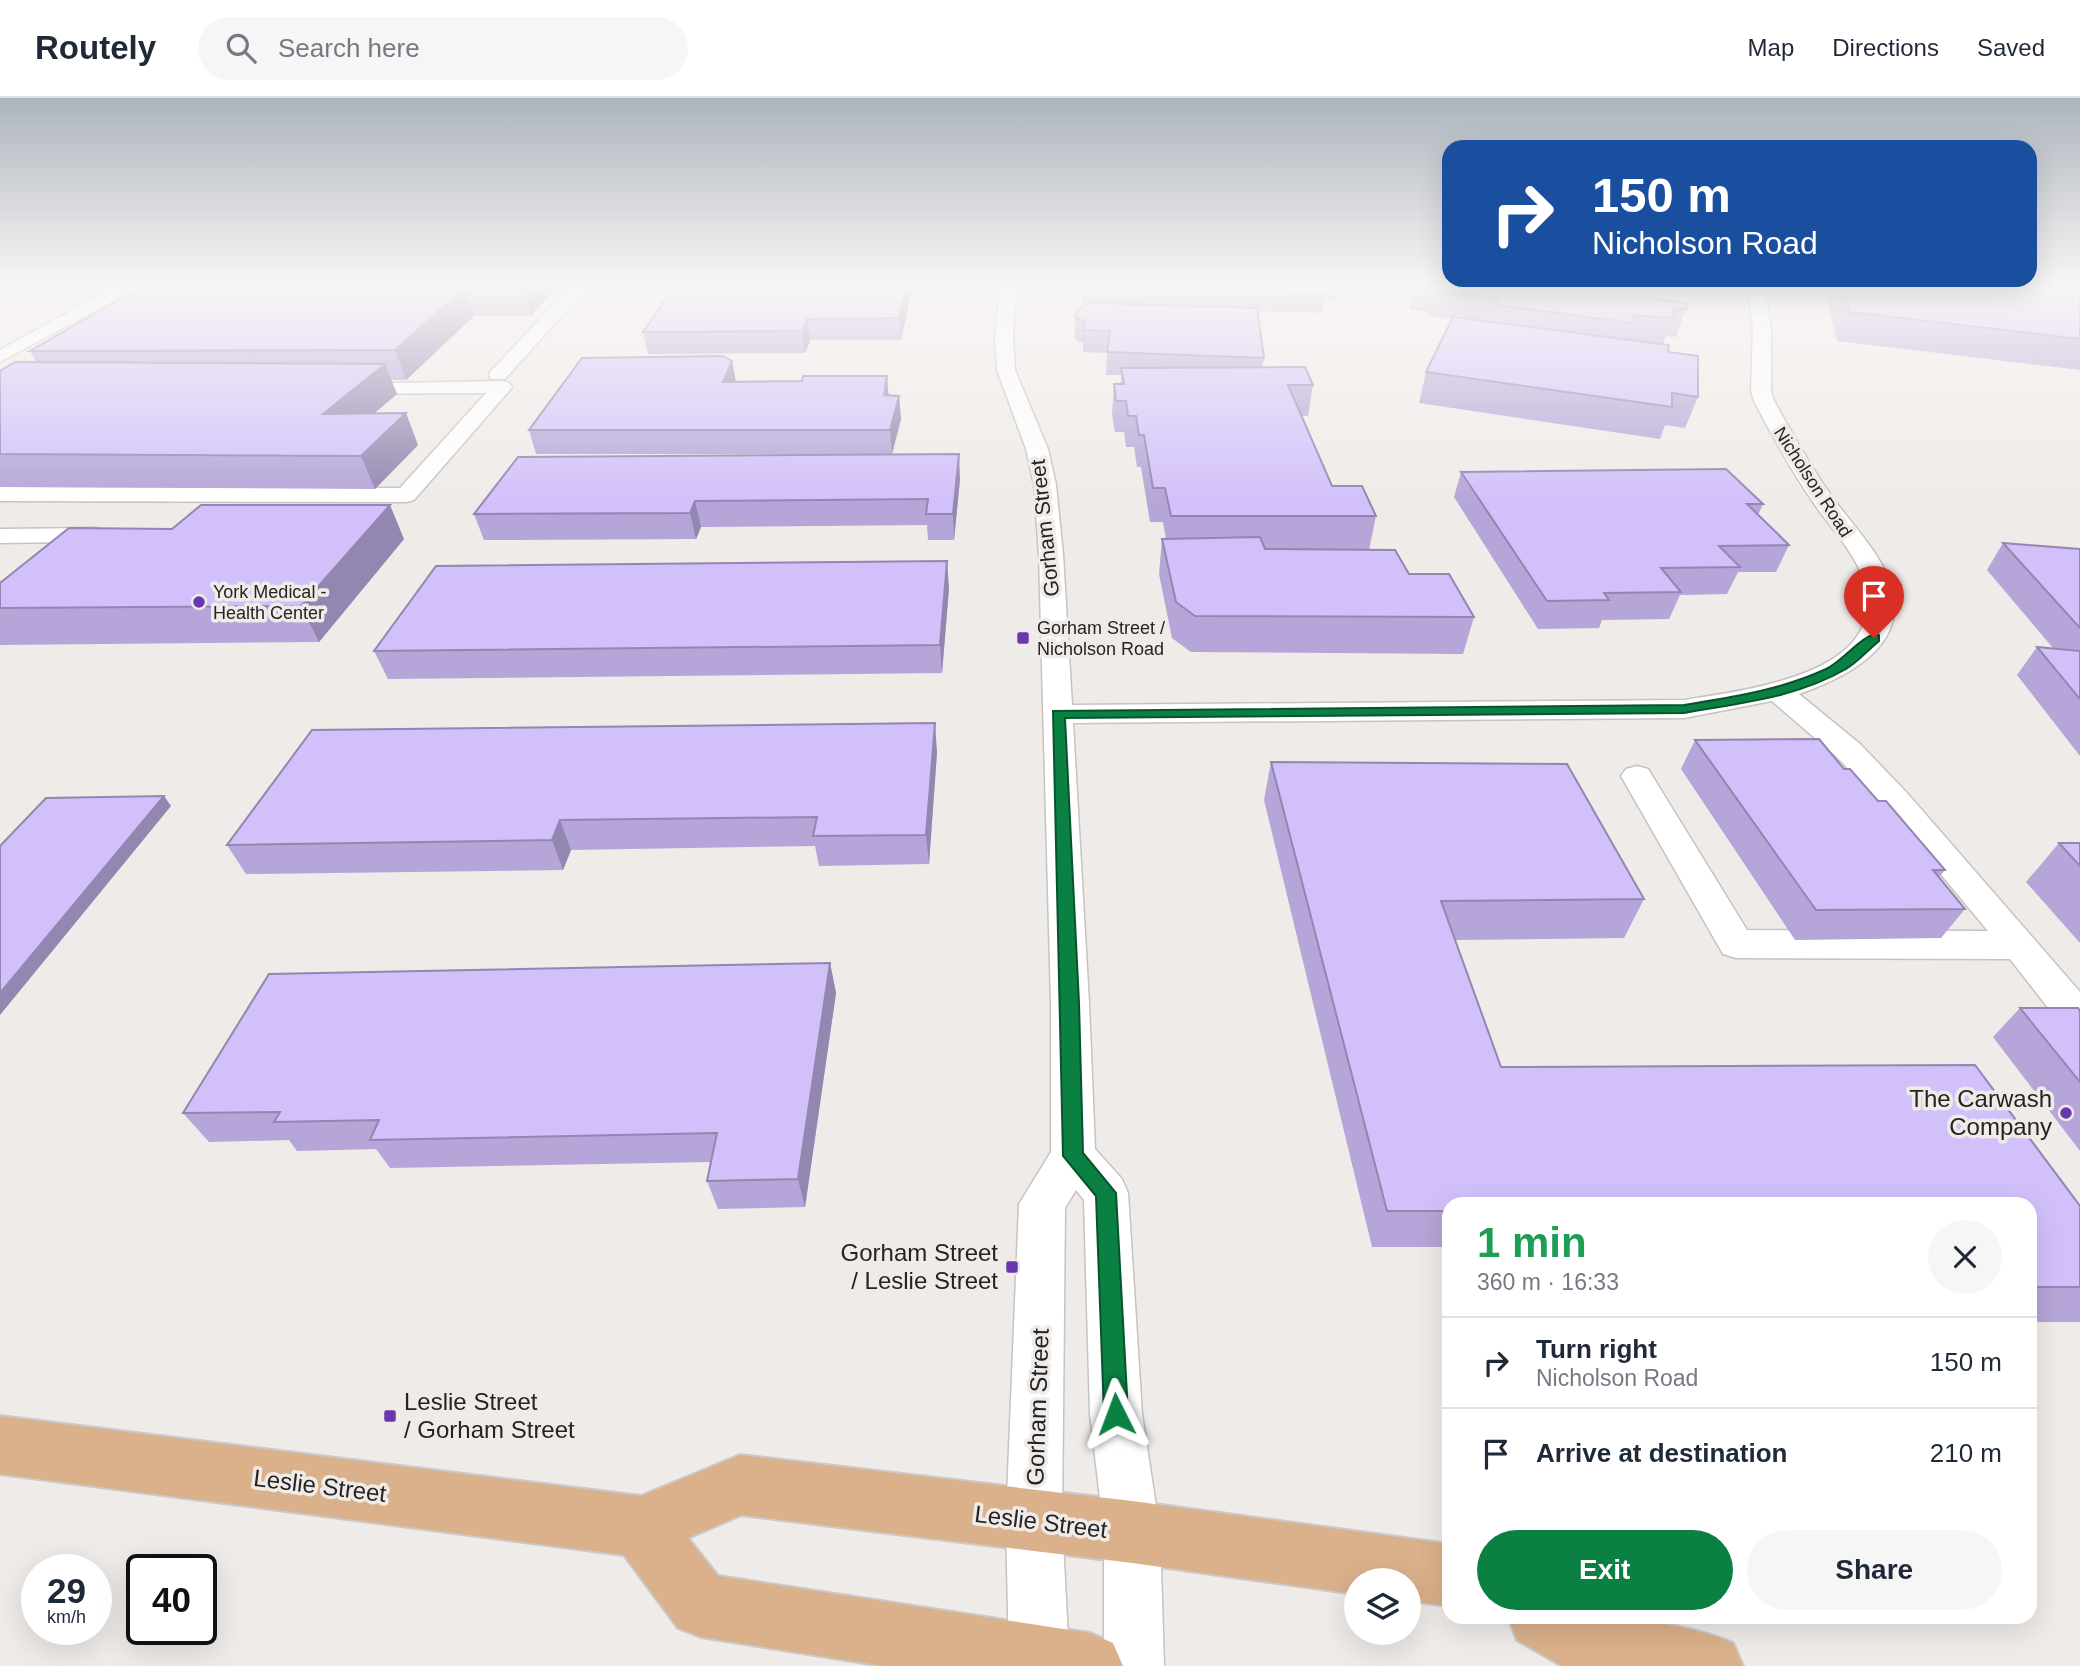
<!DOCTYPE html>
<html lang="en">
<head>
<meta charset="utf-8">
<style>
  body { margin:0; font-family:Helvetica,sans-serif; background:#f6f6f7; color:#1f2937; height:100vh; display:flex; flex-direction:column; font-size:26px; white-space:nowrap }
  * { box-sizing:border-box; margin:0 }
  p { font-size:23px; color:#747a83 }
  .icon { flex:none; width:38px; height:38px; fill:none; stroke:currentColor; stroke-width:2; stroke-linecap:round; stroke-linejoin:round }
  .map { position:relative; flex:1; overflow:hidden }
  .drawer { position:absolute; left:1442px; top:1099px; width:595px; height:427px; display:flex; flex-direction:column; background:#fff; border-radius:21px; box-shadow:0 7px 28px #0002 }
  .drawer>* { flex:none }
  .top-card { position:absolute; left:1442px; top:42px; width:595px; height:147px; border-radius:21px; box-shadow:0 7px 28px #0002; background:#1a4fa0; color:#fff; overflow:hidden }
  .buttons { position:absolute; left:1344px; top:1470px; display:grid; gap:14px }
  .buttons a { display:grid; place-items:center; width:77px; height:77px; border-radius:50%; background:#fff; box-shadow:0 7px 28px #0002; font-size:35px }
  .speed { position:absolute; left:21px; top:1456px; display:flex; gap:14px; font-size:35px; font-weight:700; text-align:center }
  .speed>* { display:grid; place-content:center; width:91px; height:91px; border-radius:50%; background:#fff; box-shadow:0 7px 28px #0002; line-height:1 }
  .speed small { font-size:18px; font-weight:400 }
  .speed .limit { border:4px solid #111; border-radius:10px; background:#fff; color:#111 }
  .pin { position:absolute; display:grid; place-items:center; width:60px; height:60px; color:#fff; margin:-72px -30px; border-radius:50% 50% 50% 0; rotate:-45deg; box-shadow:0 0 7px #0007 }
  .pin .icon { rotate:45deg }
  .me { position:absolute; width:77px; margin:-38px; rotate:357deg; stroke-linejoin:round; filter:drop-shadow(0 0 5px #0008) }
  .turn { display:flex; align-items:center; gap:24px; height:147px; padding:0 35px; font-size:32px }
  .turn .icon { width:91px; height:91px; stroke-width:2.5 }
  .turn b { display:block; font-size:49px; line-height:60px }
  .round { display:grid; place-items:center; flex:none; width:74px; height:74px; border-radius:37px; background:#f6f6f7 }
  .summary { display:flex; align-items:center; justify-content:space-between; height:119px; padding:0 35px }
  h1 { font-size:42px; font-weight:800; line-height:52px; color:#1e9e55 }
  .cta { display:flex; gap:14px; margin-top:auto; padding:14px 35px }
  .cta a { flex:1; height:80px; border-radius:42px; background:#0b8043; color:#fff; font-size:28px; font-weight:800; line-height:80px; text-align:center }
  .cta a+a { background:#f6f6f7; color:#1f2937 }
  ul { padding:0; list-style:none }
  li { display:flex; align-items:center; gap:21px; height:91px; padding:0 35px; border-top:2px solid #e0e1e3 }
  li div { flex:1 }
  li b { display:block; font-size:26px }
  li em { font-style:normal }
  header { display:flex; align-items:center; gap:42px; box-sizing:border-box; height:98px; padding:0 35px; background:#fff; border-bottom:2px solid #e0e1e3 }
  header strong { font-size:33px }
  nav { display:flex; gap:38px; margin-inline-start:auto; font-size:24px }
  .search { width:490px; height:63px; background:#f6f6f7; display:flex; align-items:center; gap:18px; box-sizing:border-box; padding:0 24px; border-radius:38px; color:#747a83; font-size:26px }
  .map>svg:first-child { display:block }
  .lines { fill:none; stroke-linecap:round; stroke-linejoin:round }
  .minor-casing { stroke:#c6c3c0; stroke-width:3 }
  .major-casing { stroke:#cbcaca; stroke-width:4 }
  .minor { fill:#fff; fill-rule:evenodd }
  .major { fill:#dab18b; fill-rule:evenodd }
  .wall { fill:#b5a5d8 }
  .shaded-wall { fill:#9386b0 }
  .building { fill:#d2c0fb; stroke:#9386b0; stroke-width:2 }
  .route { fill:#0b8043; stroke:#07532c; stroke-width:2 }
  .poi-dot { fill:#6938af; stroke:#efebe8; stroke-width:2.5 }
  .labels { text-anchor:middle; stroke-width:7; stroke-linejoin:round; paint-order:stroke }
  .far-street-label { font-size:18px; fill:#252423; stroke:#efebe8 }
  .far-poi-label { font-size:18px; fill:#252423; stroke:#efebe8; text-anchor:start }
  .street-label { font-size:21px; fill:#252423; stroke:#efebe8 }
  .near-poi-label { font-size:24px; fill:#252423; stroke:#efebe8; text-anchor:end }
  .near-street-label { font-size:24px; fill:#252423; stroke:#efebe8 }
</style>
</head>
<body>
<header>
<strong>Routely</strong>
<div class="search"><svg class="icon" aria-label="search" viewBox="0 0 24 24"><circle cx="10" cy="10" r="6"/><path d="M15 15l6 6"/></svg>Search here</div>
<nav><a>Map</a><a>Directions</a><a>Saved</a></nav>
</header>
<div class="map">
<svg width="2080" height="1568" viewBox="0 0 2080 1568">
  <rect width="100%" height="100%" fill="#efebe8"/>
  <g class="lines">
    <defs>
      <g id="minor">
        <polygon points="121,185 199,187 191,192 131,193 0,264 0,252"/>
        <polygon points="574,185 591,185 505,281 491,281 489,277 491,273"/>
        <path d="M1001,185H1017L1013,239L1015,272L1048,351L1056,387L1063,456L1072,607L1684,602C1739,593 1875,578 1866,501C1865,492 1865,483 1861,475C1850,449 1829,428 1813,404C1791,372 1772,338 1754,303L1751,293L1753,229L1747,185H1763L1771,229V293L1774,303C1793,337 1812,371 1835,403C1853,427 1875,450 1887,477C1917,544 1850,578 1799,596L1860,646L1907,695L2080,894V937L2066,933L2010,861L1736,860L1723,856L1621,678L1626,671L1637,668L1648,671L1747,832L1988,833L1885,709L1838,660L1772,603L1684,620L1073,625L1089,905L1095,1051L1122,1081L1128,1095L1142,1316L1160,1434L1164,1568H1104V1434L1090,1316L1084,1102L1076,1092L1065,1110L1062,1423L1069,1560L1066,1568H1012L1009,1560L1006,1423L1019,1106L1051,1054V905L1039,456L1034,387L1026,351L997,272L995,239Z"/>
        <polygon points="502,283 509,285 512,289 509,293 414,402 406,404 0,403 0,389 400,390 486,295 345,296 338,294 335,290 338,286"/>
        <path d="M95,430L103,432L107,437C99,448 90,453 76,450L73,444L0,445V431Z"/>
      </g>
      <g id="major">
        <polygon points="0,1318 641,1398 740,1357 1132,1403 1449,1446 1449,1508 1409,1503 1409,1482 1356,1482 1356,1496 1132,1465 741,1417 688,1440 718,1478 1090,1535 1113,1545 1123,1568 883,1568 701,1539 678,1530 624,1457 0,1376"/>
        <path d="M1508,1519C1582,1519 1663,1516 1733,1545L1743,1568H1562L1517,1542Z"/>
      </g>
    </defs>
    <use href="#minor" class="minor-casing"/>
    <use href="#major" class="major-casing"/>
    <use href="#minor" class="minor"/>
    <use href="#major" class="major"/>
  </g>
  <g class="wall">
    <polygon points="148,185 552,185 554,192 531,218 474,218 406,282 391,282 397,296 374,315 418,347 375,391 0,389 0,273 37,265 30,253"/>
    <polygon points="1082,185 1337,185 1334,204 1324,203 1322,215 1258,213 1264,260 1262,270 1313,287 1308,318 1301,318 1332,388 1376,418 1369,452 1409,476 1474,519 1463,556 1191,554 1172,540 1159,476 1162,441 1166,441 1163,424 1150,424 1141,369 1137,369 1134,349 1126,349 1124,334 1115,334 1112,317 1114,286 1121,286 1121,277 1106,277 1107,255 1083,254 1083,245 1075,241 1075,219 1083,208 1083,203 1082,203"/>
    <polygon points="1415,185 1682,185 1681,187 1677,188 1675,192 1617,185 1614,196 1686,211 1676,239 1666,238 1663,246 1698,299 1685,330 1665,327 1660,341 1419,305 1426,274 1452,221 1427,218 1428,214 1409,211"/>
    <polygon points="1823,185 2080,185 2080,272 1837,243"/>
    <polygon points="912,190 901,242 810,242 805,255 648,256 643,234"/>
    <polygon points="732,263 736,284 899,298 901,321 892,356 536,356 529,332"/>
    <polygon points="1461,374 1763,406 1758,417 1789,447 1776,474 1738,474 1727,496 1680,497 1669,521 1602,522 1599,530 1538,531 1454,399"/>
    <polygon points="960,381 954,442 928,442 927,427 701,429 696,441 484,442 474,416"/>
    <polygon points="172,431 404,441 319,544 0,547 0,485"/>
    <polygon points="2003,445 2080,451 2080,658 2017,577 2037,549 2053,550 1987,472"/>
    <polygon points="949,490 942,575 388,581 374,553"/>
    <polygon points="1695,642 1844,671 1878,703 1945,772 1939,779 1965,811 1941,840 1795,842 1681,671"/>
    <polygon points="937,654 929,766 819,768 815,748 571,752 563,772 246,776 227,747"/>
    <polygon points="1271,664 1644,801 1624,840 1455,842 1501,969 2080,1108 2080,1224 2030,1224 2030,1106 1449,1106 1449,1149 1372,1149 1264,702"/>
    <polygon points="2059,745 2080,745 2080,845 2026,784"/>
    <polygon points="830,865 836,895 805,1109 718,1111 707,1083 711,1064 390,1070 376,1051 297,1053 289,1042 209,1044 183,1015"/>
    <polygon points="2020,910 2080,913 2080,1053 1993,939"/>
  </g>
  <g class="shaded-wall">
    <polygon points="528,185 552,185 554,192 531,218 523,190"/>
    <polygon points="907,185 912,185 912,190 901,242 899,220"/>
    <polygon points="465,190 474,218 406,282 395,252"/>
    <polygon points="807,221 810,242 805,255 802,233"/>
    <polygon points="732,263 736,285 723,284"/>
    <polygon points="385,266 397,296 337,347 323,316"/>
    <polygon points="887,278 889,302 884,297"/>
    <polygon points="899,298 901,321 892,356 890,332"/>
    <polygon points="406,315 418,347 375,391 361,358"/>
    <polygon points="959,356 960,381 954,442 953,416"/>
    <polygon points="695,403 701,429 696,441 690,415"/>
    <polygon points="390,407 404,441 319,544 301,508"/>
    <polygon points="947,463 949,490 942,575 940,547"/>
    <polygon points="935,625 937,654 929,766 926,737"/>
    <polygon points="164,698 171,708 0,917 0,895"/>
    <polygon points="560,722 571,752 563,772 552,742"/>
    <polygon points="830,865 836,895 805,1109 798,1081"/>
  </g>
  <g class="building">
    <polygon points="148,185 528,185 523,190 465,190 395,252 30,253"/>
    <polygon points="677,185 907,185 899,220 807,221 802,233 643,234"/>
    <polygon points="1085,185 1324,185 1326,194 1084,187"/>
    <polygon points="1421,185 1617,185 1614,196 1687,205 1686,211 1674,210 1673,220 1634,217 1632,225 1497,207 1501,199 1433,191 1435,187"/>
    <polygon points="1842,185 2080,185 2080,241 1850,214"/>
    <polygon points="1090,205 1257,210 1264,260 1107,254 1110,233 1084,232 1085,224 1075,219 1079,210"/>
    <polygon points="1453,219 1669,247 1668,254 1698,258 1698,299 1672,295 1672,309 1426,274"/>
    <polygon points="723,258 732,263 723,284 802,283 803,278 887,278 884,297 899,298 890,332 529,332 582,260"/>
    <polygon points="15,264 385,266 323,316 406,315 361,358 0,356 0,273"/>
    <polygon points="1305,269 1313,287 1288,287 1332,388 1362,388 1376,418 1171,418 1165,390 1153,390 1144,337 1139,337 1136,318 1128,318 1126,303 1116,303 1114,286 1124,286 1121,270"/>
    <polygon points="959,356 953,416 926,416 928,401 695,403 690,415 474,416 518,359"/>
    <polygon points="1726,371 1763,406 1747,406 1789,447 1719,448 1740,469 1661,470 1681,494 1604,495 1609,502 1547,503 1461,374"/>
    <polygon points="201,407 390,407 301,508 0,510 0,485 69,430 172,431"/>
    <polygon points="1260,439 1265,451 1395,452 1409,476 1449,476 1474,519 1195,518 1176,504 1162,441"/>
    <polygon points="2003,445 2080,451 2080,530"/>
    <polygon points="947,463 940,547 374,553 436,468"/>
    <polygon points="2037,549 2080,553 2080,601"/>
    <polygon points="935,625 926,737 813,738 817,719 560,722 552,742 227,747 312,632"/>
    <polygon points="1819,641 1844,671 1850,671 1878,703 1886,703 1945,772 1933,772 1965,811 1816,812 1695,642"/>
    <polygon points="1271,664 1567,666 1644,801 1441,803 1501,969 1975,967 2080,1108 2080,1189 2030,1189 2030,1106 1449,1106 1449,1113 1387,1113"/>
    <polygon points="164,698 0,895 0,748 46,700"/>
    <polygon points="2059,745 2080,745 2080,768"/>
    <polygon points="830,865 798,1081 707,1083 717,1035 370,1042 379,1022 274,1024 280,1014 183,1015 269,876"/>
    <polygon points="2020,910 2078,910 2080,913 2080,984"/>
  </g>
  <linearGradient id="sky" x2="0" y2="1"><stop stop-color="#adb4bd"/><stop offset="0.46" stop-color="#f8f6f5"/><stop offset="1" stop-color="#f8f6f5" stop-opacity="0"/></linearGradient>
  <rect width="2080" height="405" fill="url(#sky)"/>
  <path class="route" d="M1874,536L1879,537V543C1868,552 1858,564 1846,571C1796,600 1739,605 1684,615L1065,620L1079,905L1083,1055L1116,1095L1128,1316L1125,1325L1116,1328L1108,1325L1104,1316L1096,1098L1063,1058L1053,613L1684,607C1733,599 1781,592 1826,571C1844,562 1857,542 1874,536Z"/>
  <g class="poi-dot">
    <circle cx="199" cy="504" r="7"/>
    <rect x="1016" y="533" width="14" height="14" rx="3.5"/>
    <circle cx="2066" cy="1015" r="7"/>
    <rect x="1005" y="1162" width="14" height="14" rx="3.5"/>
    <rect x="383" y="1311" width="14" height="14" rx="3.5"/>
  </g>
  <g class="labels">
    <g class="far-street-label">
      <text transform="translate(1813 384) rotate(57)" y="6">Nicholson Road</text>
    </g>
    <g class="far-poi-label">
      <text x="213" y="500">York Medical -<tspan x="213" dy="21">Health Center</tspan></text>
      <text x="1037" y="536">Gorham Street /<tspan x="1037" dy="21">Nicholson Road</tspan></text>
    </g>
    <g class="street-label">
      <text transform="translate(1045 430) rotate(-96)" y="7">Gorham Street</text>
    </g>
    <g class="near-poi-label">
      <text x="2052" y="1009">The Carwash<tspan x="2052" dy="28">Company</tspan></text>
      <text x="998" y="1163">Gorham Street<tspan x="998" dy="28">/ Leslie Street</tspan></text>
      <text x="404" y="1312" text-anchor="start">Leslie Street<tspan x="404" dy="28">/ Gorham Street</tspan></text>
    </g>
    <g class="near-street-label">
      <text transform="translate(1038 1309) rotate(-88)" y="8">Gorham Street</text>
      <text transform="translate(320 1388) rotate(7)" y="8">Leslie Street</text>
      <text transform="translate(1041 1424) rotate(7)" y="8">Leslie Street</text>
    </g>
  </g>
</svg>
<div class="buttons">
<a><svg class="icon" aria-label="layers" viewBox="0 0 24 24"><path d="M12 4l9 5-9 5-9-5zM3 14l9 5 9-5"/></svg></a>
</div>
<div class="speed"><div>29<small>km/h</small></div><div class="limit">40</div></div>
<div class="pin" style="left:1874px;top:540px;background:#d93025"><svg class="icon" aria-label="arrive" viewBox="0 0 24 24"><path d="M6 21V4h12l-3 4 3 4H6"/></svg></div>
<svg class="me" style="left:1116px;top:1316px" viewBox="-20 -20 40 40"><path d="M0-17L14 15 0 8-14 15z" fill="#0b8043" stroke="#fff" stroke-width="4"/></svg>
<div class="top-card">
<div class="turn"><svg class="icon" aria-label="right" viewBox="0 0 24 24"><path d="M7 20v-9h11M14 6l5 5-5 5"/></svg><div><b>150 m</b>Nicholson Road</div></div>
</div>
<section class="drawer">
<div class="summary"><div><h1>1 min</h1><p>360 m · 16:33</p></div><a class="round"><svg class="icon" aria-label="close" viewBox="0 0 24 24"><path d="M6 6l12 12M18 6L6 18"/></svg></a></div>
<ul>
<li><svg class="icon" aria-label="right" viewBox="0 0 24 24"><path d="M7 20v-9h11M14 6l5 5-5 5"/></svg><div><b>Turn right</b><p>Nicholson Road</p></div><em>150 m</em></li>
<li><svg class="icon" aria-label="arrive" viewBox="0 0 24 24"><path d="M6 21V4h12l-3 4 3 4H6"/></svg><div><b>Arrive at destination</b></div><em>210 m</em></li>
</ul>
<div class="cta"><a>Exit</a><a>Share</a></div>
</section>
</div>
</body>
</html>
